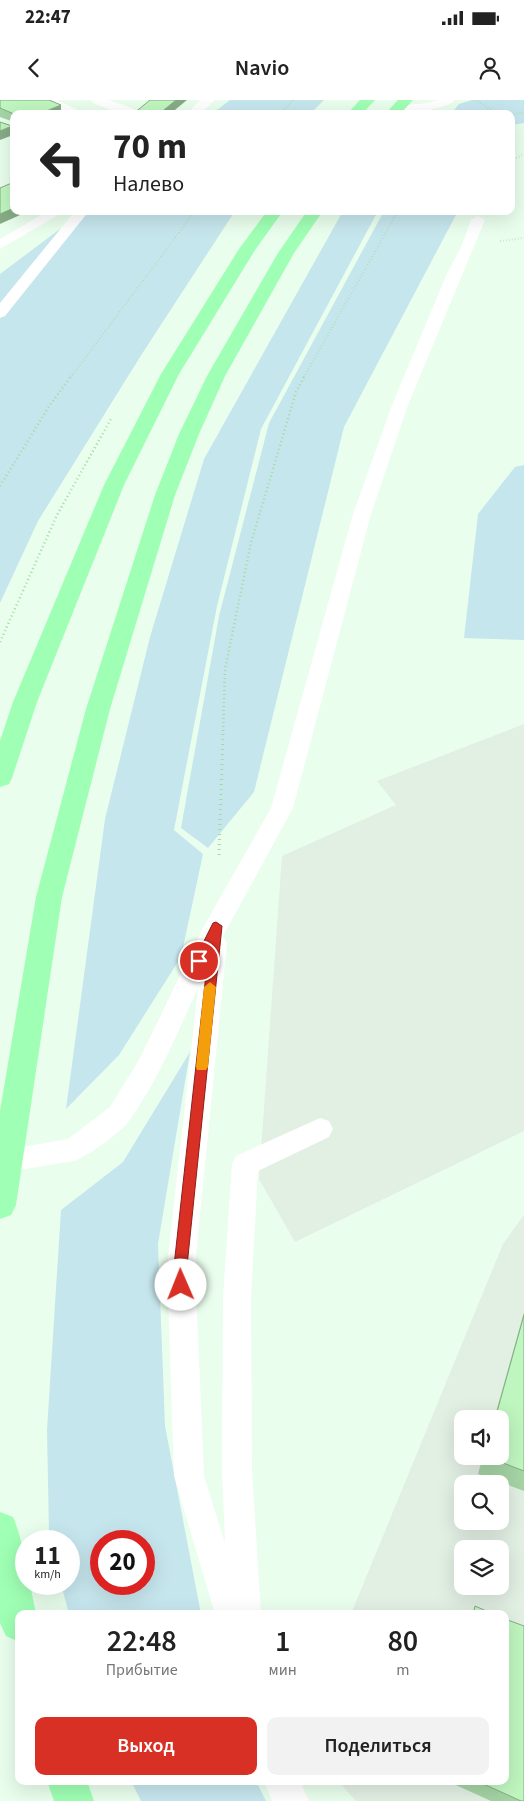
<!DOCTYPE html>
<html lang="ru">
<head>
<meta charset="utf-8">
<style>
  body { margin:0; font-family:"Source Sans 3",sans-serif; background:#f2f2f2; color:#222; height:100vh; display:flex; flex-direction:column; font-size:19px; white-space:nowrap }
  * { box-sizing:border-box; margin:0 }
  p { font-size:16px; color:#767676 }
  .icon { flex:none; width:28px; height:28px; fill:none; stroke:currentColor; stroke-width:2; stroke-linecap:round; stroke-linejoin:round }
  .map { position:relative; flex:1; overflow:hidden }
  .details { position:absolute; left:15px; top:1510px; width:494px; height:175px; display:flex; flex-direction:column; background:#fff; border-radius:10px; box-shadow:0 5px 20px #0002 }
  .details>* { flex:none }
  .banner { position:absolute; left:10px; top:10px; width:505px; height:105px; border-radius:10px; box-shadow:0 5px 20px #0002; background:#fff; color:#222; overflow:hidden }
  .controls { position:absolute; left:454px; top:1310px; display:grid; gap:10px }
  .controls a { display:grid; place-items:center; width:55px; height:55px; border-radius:10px; background:#fff; box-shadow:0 5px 20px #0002; font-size:25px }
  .speed { position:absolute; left:15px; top:1430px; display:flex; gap:10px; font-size:25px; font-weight:700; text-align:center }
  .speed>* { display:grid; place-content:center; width:65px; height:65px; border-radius:50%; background:#fff; box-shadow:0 5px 20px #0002; line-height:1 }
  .speed small { font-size:12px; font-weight:400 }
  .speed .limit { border:8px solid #d22; background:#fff; color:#111 }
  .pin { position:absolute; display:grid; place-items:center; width:42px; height:42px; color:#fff; margin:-21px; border:2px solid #fff; border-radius:50%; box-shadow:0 1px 5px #0007 }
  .me { position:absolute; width:55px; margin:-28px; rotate:359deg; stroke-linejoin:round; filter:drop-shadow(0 0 4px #0008) }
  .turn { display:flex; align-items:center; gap:18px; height:105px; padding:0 20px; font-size:22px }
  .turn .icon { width:65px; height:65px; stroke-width:2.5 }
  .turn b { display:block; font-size:35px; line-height:42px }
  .eta { display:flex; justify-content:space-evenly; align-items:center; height:85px; text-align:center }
  .eta b { font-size:30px; font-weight:600; line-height:35px }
  .cta { display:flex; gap:10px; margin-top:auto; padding:10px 20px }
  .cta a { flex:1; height:58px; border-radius:10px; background:#d93025; color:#fff; font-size:20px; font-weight:600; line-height:58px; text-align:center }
  .cta a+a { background:#f2f2f2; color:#222 }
  .status { display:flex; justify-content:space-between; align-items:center; height:35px; padding:0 25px; background:#fff; direction:ltr }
  .status svg { height:14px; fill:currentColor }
  header { display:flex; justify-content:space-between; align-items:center; height:65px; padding:0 20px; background:#fff; font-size:22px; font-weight:600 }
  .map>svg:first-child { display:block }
  .industrial { fill:#e2efe3; fill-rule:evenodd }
  .green { fill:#c6e6ed; fill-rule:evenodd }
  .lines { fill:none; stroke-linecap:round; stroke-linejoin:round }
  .path-far2 { stroke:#a2dba1; stroke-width:2; stroke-dasharray:0.5 2.5; stroke-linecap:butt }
  .path-far1 { stroke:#a2dba1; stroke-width:2.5; stroke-dasharray:1 3; stroke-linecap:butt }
  .path { stroke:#a2dba1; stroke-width:3; stroke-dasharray:1 4; stroke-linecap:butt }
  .lane { fill:#fff; fill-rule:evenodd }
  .primary { fill:#9fffb4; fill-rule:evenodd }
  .wall { fill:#a4d3a4 }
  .shaded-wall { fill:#86ac86 }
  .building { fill:#bff5bf; stroke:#86ac86 }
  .route { fill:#d93025; stroke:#8d1f18 }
  .slow { fill:#f59e0b }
</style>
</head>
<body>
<div class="status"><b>22:47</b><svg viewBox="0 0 49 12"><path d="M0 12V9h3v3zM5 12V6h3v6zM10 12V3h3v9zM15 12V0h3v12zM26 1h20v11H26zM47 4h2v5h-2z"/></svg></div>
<header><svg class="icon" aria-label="back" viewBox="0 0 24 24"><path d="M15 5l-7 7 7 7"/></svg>Navio<svg class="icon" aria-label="person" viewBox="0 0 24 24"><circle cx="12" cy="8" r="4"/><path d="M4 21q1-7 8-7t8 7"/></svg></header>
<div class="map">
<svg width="524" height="1701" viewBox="0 0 524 1701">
  <rect width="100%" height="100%" fill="#e9feed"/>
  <g class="industrial">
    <polygon points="524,624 524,1031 295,1142 259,1079 282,756 396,705 377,681"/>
    <path d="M524,1115V1701H356L338,1681H505V1514H351L503,1144ZM462,1319H500V1356H462ZM462,1384H500V1421H462ZM462,1449H500V1486H462Z"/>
  </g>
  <g class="green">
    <polygon points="230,0 324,0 310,14 212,14"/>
    <polygon points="472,0 524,0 524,23 511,25 511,14 451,14 459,4"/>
    <polygon points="84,111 235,111 140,257 38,421 0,503 0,174"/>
    <polygon points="343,111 378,111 261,329 217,506 174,730 203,754 181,857 119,955 66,1009 105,719 150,537 204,359"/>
    <polygon points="384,111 458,111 344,327 254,692 208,748 181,728 219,516 269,323"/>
    <polygon points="524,365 524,540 464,538 478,414 515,367"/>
    <path d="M190,952L158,1144L165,1326L201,1514H69L61,1484H69V1441H51L49,1433L47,1330L61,1110L123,1062ZM101,1441H144V1484H101Z"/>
    <polygon points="131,1681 256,1681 266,1701 141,1701"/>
  </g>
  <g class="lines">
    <g class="path-far2">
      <polyline points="475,0 498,14"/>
      <polyline points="280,14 293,0"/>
      <polyline points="511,15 524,12"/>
      <polyline points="511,61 524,54"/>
      <polyline points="500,141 524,138"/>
      <polyline points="71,277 195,111"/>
      <polyline points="304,277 398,111"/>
    </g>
    <g class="path-far1">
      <polyline points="0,386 50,305 72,275"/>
      <polyline points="0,542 57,415 111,319"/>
      <polyline points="223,635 225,569 251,443 296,292 305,275"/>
    </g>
    <polyline class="path" points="219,755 223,633"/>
    <g class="lane">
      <polygon points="40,0 57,0 86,14 68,14 42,3"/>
      <polygon points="91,0 109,0 134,9 136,12 135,14 122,14 93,3"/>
      <polygon points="201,0 215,0 200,14 186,14"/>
      <path d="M437,0H454L452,3C433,11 412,14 390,14L388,11C396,2 424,6 437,0Z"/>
      <polygon points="48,111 65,111 0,149 0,139"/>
      <polygon points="75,111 89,111 5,216 0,218 0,203"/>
      <path d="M478,116L485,120L408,305L371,414L293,708L223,836L227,843L195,1166L204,1376L225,1443L222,1370L223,1196L232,1064L236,1056L320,1018L329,1021L333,1029L329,1037L258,1071L251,1196L252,1370L261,1514H215L174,1376L167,1166L198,888C177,933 158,981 129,1021C122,1032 86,1057 74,1061L7,1072L0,1069V1051L68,1039L110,1007L139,960L204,826L271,708L353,414L392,305L446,176L462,145L471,120Z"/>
      <polygon points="264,1681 300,1681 309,1701 272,1701"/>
    </g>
    <g class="primary">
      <polygon points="360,0 375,0 362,14 347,14"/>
      <polygon points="398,0 413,0 400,14 385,14"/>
      <polygon points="267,111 283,111 255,150 179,274 124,385 37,602 12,678 9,684 0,687 0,641 13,602 104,385 161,274 239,149"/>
      <polygon points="307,111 323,111 294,153 225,276 199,334 175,395 110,609 62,797 16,1105 11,1115 0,1119 0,1011 36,797 86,609 155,395 179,334 207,276 278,153"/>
      <path d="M0,1412L13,1417C22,1438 26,1461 26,1484H30L36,1514H19V1542L6,1536L0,1523Z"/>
      <polygon points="47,1681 87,1681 94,1701 54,1701"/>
    </g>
  </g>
  <g class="wall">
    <polygon points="0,0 61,13 14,14 14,22 0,17"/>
    <polygon points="524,1212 524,1391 478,1374 483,1356 500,1356 500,1319 494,1319"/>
    <polygon points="447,1681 505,1681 524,1701 491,1701"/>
  </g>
  <g class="shaded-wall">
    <polygon points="176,0 187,0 170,14 159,14"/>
    <polygon points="61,5 61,13 60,14 39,14"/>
    <polygon points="12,26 13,35 0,40 0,31"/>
    <polygon points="14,108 14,111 29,111 0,124 0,114"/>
  </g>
  <g class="building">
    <polygon points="0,0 49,0 61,5 39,14 14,14 0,8"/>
    <polygon points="150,0 176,0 159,14 133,14"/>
    <polygon points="0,22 12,26 0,31"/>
    <polygon points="14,82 14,108 0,114 0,88"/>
    <polygon points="524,1215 524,1371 485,1356 500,1356 500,1319 495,1319"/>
    <polygon points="475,1506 493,1514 473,1514"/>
    <polygon points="505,1519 524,1526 524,1701 521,1701 477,1681 505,1681"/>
  </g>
  <polygon class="route" points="216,822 222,826 187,1166 188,1185 186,1190 181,1192 177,1190 174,1166 208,856 203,864 195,864 194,861 213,823"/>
  <polygon class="slow" points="210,882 216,887 208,967 206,970 197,970 196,967 204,887"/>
</svg>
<div class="controls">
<a><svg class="icon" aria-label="sound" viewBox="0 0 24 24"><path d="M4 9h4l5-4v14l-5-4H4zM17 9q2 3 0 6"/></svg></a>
<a><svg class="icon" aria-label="search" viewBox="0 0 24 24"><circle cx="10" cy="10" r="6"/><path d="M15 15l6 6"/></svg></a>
<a><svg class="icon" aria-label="layers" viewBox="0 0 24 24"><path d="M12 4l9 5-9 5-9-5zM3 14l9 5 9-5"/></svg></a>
</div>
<div class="speed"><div>11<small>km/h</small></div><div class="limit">20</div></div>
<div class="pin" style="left:199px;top:861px;background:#d93025"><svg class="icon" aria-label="arrive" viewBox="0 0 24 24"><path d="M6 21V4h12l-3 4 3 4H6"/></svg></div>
<svg class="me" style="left:181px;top:1185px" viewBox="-20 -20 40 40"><circle r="19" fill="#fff"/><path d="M0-13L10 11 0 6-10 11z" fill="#d93025"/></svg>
<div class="banner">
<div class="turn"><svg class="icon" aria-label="left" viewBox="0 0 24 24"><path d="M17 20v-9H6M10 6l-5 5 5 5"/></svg><div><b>70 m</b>Налево</div></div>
</div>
<section class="details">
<div class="eta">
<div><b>22:48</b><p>Прибытие</p></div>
<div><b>1</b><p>мин</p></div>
<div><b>80</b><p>m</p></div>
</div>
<div class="cta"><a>Выход</a><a>Поделиться</a></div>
</section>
</div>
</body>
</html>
